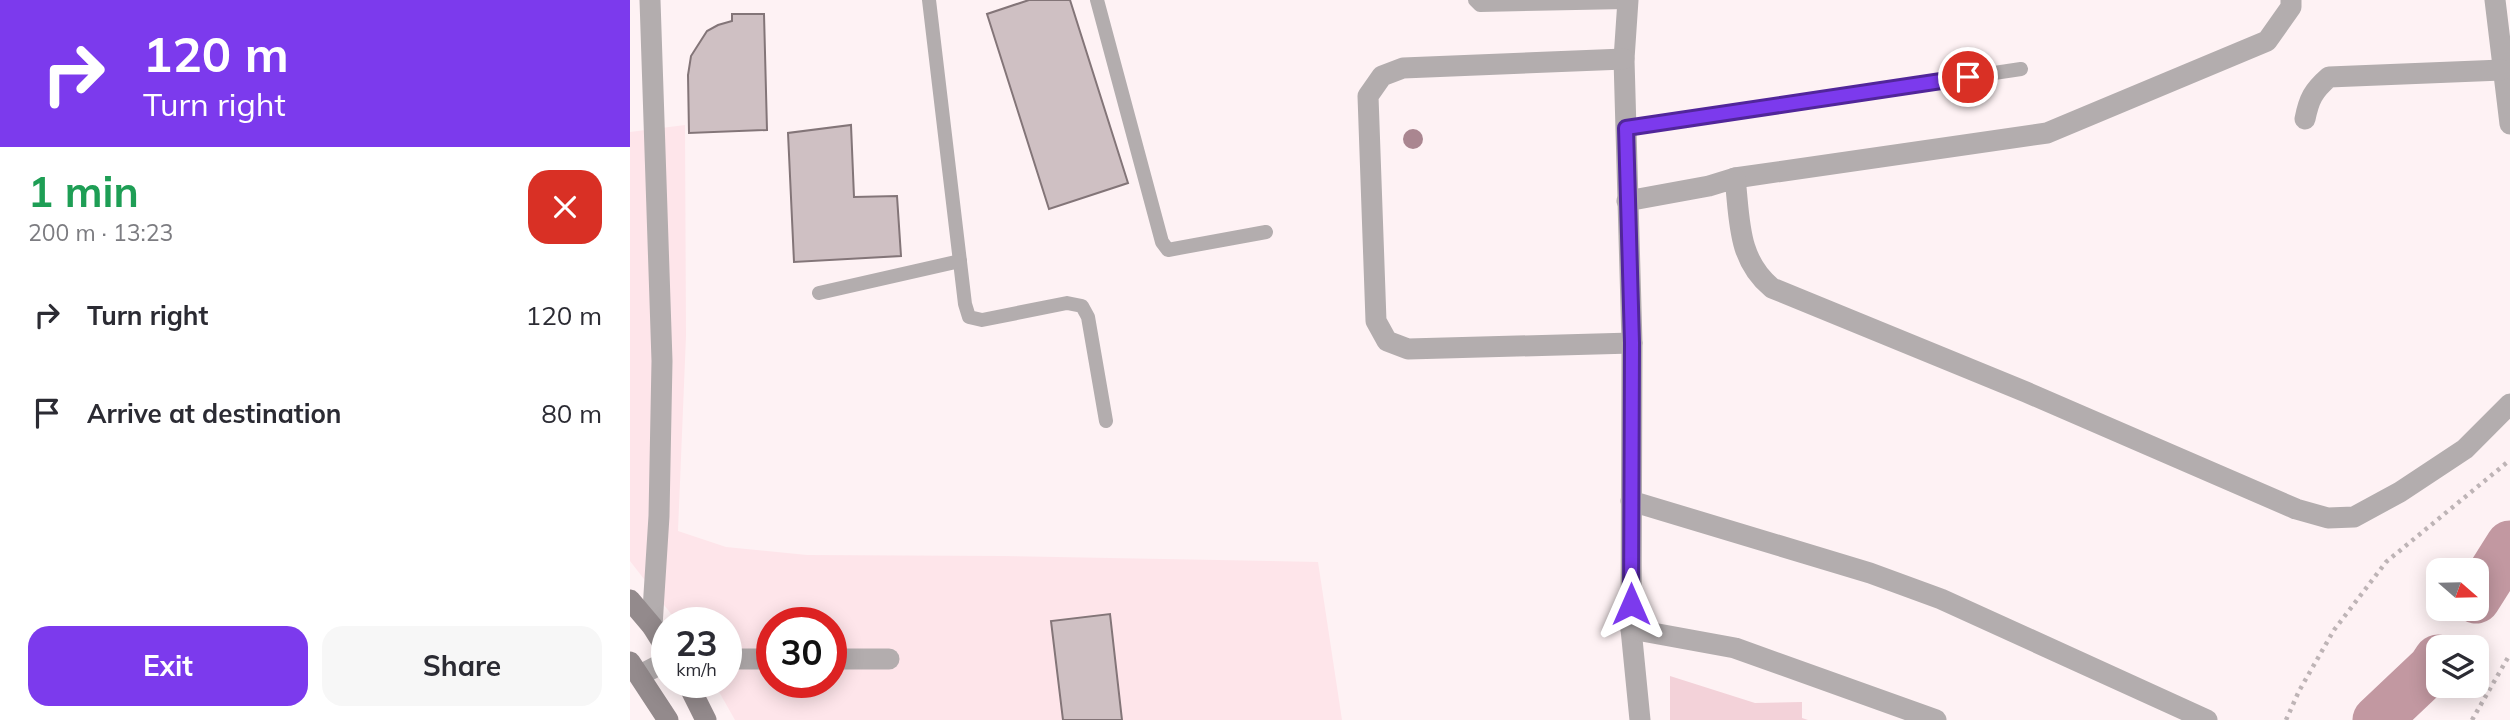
<!DOCTYPE html>
<html lang="en">
<head>
<meta charset="utf-8">
<style>
  body { margin:0; font-family:Mulish,sans-serif; background:#f7f7f7; color:#2b2b33; height:100vh; display:flex; flex-direction:column; font-size:26px; white-space:nowrap }
  * { box-sizing:border-box; margin:0 }
  p { font-size:23px; color:#7c7c81 }
  .icon { flex:none; width:38px; height:38px; fill:none; stroke:currentColor; stroke-width:2; stroke-linecap:round; stroke-linejoin:round }
  .map { position:relative; flex:1; overflow:hidden }
  .panel { display:flex; flex-direction:column; background:#fff; width:630px }
  .panel>* { flex:none }
  .hud { background:#7c3aed; color:#fff; overflow:hidden }
  .needle { width:46px; rotate:110deg }
  .fabs { position:absolute; left:1796px; top:558px; display:grid; gap:14px }
  .fabs a { display:grid; place-items:center; width:63px; height:63px; border-radius:14px; background:#fff; box-shadow:0 4px 18px #0003; font-size:35px }
  .speed { position:absolute; left:21px; top:607px; display:flex; gap:14px; font-size:35px; font-weight:700; text-align:center }
  .speed>* { display:grid; place-content:center; width:91px; height:91px; border-radius:50%; background:#fff; box-shadow:0 4px 18px #0003; line-height:1 }
  .speed small { font-size:18px; font-weight:400 }
  .speed .limit { border:10px solid #d22; background:#fff; color:#111 }
  .pin { position:absolute; display:grid; place-items:center; width:60px; height:60px; color:#fff; margin:-30px; border:4px solid #fff; border-radius:50%; box-shadow:0 2px 7px #0007 }
  .me { position:absolute; width:77px; margin:-38px; rotate:0deg; stroke-linejoin:round; filter:drop-shadow(0 0 5px #0008) }
  .turn { display:flex; align-items:center; gap:24px; height:147px; padding:0 28px; font-size:32px }
  .turn .icon { width:91px; height:91px; stroke-width:2.5 }
  .turn b { display:block; font-size:49px; line-height:60px }
  .round { display:grid; place-items:center; flex:none; width:74px; height:74px; border-radius:21px; background:#f7f7f7 }
  .head { display:flex; align-items:center; justify-content:space-between; height:119px; padding:0 28px }
  h1 { font-size:42px; font-weight:700; line-height:52px; color:#1e9e55 }
  .action { display:flex; gap:14px; margin-top:auto; padding:14px 28px }
  .action a { flex:1; height:80px; border-radius:21px; background:#7c3aed; color:#fff; font-size:28px; font-weight:700; line-height:80px; text-align:center }
  .action a+a { background:#f7f7f7; color:#2b2b33 }
  ul { padding:0; list-style:none }
  li { display:flex; align-items:center; gap:21px; height:98px; padding:0 28px }
  li div { flex:1 }
  li b { display:block; font-size:26px }
  li em { font-style:normal }
  main { display:flex; flex:1; min-height:0 }
  .map>svg:first-child { display:block }
  .built { fill:#fee5ea; fill-rule:evenodd }
  .green { fill:#f3d2d9 }
  .lines { fill:none; stroke-linecap:round; stroke-linejoin:round }
  .river { stroke:#c298a1; stroke-width:49 }
  .building { fill:#cfc0c3; stroke:#837578; stroke-width:2 }
  .path { stroke:#beb4b6; stroke-width:4.5; stroke-dasharray:3.5 5; stroke-linecap:butt }
  .service { stroke:#b3adae; stroke-width:14 }
  .minor { stroke:#b3adae; stroke-width:21 }
  .secondary { stroke:#938a8c; stroke-width:21 }
  .tree { fill:#aa8690 }
  .route-casing { stroke:#51269a; stroke-width:18 }
  .route { stroke:#7c3aed; stroke-width:12 }
</style>
</head>
<body>
<main>
<section class="panel">
<div class="hud">
<div class="turn"><svg class="icon" aria-label="right" viewBox="0 0 24 24"><path d="M7 20v-9h11M14 6l5 5-5 5"/></svg><div><b>120 m</b>Turn right</div></div>
</div>
<div class="head"><div><h1>1 min</h1><p>200 m · 13:23</p></div><a class="round" style="background:#d93025;color:#fff"><svg class="icon" aria-label="close" viewBox="0 0 24 24"><path d="M6 6l12 12M18 6L6 18"/></svg></a></div>
<ul>
<li><svg class="icon" aria-label="right" viewBox="0 0 24 24"><path d="M7 20v-9h11M14 6l5 5-5 5"/></svg><div><b>Turn right</b></div><em>120 m</em></li>
<li><svg class="icon" aria-label="arrive" viewBox="0 0 24 24"><path d="M6 21V4h12l-3 4 3 4H6"/></svg><div><b>Arrive at destination</b></div><em>80 m</em></li>
</ul>
<div class="action"><a>Exit</a><a>Share</a></div>
</section>
<div class="map">
<svg width="1880" height="720" viewBox="0 0 1880 720">
  <rect width="100%" height="100%" fill="#fef2f4"/>
  <path class="built" d="M55,125L56,336L48,531L96,547L177,555L373,556L688,562L712,720H105L84,683L96,682V623H48L0,561V132ZM142,623H201V682H142Z"/>
  <polygon class="green" points="1040,676 1125,703 1172,702 1172,718 1178,720 1040,720"/>
  <g class="lines">
    <g class="river">
      <polyline points="1846,599 1880,545"/>
      <polyline points="1747,720 1802,668 1808,659"/>
    </g>
  </g>
  <g class="building">
    <polygon points="399,0 440,0 498,183 419,209 357,14"/>
    <polygon points="102,14 134,14 137,130 59,133 58,75 61,56 77,31 88,25 102,21"/>
    <polygon points="221,125 224,197 267,196 271,256 164,262 158,133"/>
    <polygon points="480,614 492,720 433,720 421,621"/>
  </g>
  <g class="lines">
    <g class="path">
      <polyline points="1656,720 1669,691 1704,630 1756,562 1880,460"/>
      <polyline points="1842,720 1880,654"/>
    </g>
    <g class="service">
      <polyline points="299,0 335,304 339,317 352,320 437,303 452,306 458,317 476,421"/>
      <polyline points="467,0 532,242 538,250 636,232"/>
      <polyline points="845,0 850,5 997,2"/>
      <polyline points="996,128 1391,69"/>
      <polyline points="189,293 330,261"/>
    </g>
    <g class="minor">
      <polyline points="20,0 32,361 29,516 22,626"/>
      <polyline points="998,0 994,59 1002,343 1001,629 1010,720"/>
      <polyline points="1865,0 1880,124"/>
      <polyline points="994,59 773,68 752,76 738,96 746,321 757,341 778,349 1002,343"/>
      <path d="M1675,119C1679,99 1683,91 1699,77L1872,70"/>
      <polyline points="1105,178 1417,133 1637,41 1661,7 1661,0"/>
      <path d="M997,201L1079,186L1105,178C1110,220 1107,259 1142,288L1396,392L1666,509L1698,518L1724,517L1770,492L1835,449L1880,404"/>
      <polyline points="1001,501 1240,573 1311,599 1577,720"/>
      <polyline points="1001,629 1105,648 1306,720"/>
      <polyline points="96,659 142,659"/>
      <polyline points="201,659 259,659"/>
      <polyline points="10,675 37,661"/>
    </g>
    <g class="secondary">
      <polyline points="0,600 22,626 37,650"/>
      <polyline points="0,662 38,720"/>
      <polyline points="57,682 76,720"/>
    </g>
  </g>
  <circle class="tree" cx="783" cy="139" r="10"/>
  <g class="lines">
    <defs>
      <polyline id="route" points="1001,604 1002,343 996,128 1338,77"/>
    </defs>
    <use href="#route" class="route-casing"/>
    <use href="#route" class="route"/>
  </g>
</svg>
<div class="fabs">
<a><svg class="needle" viewBox="-14 -14 28 28"><path d="M0-13l5 13h-10z" fill="#e53935"/><path d="M0 13l5-13h-10z" fill="#7c7c81"/></svg></a>
<a><svg class="icon" aria-label="layers" viewBox="0 0 24 24"><path d="M12 4l9 5-9 5-9-5zM3 14l9 5 9-5"/></svg></a>
</div>
<div class="speed"><div>23<small>km/h</small></div><div class="limit">30</div></div>
<div class="pin" style="left:1338px;top:77px;background:#d93025"><svg class="icon" aria-label="arrive" viewBox="0 0 24 24"><path d="M6 21V4h12l-3 4 3 4H6"/></svg></div>
<svg class="me" style="left:1001px;top:604px" viewBox="-20 -20 40 40"><path d="M0-17L14 15 0 8-14 15z" fill="#7c3aed" stroke="#fff" stroke-width="4"/></svg>
</div>
</main>
</body>
</html>
